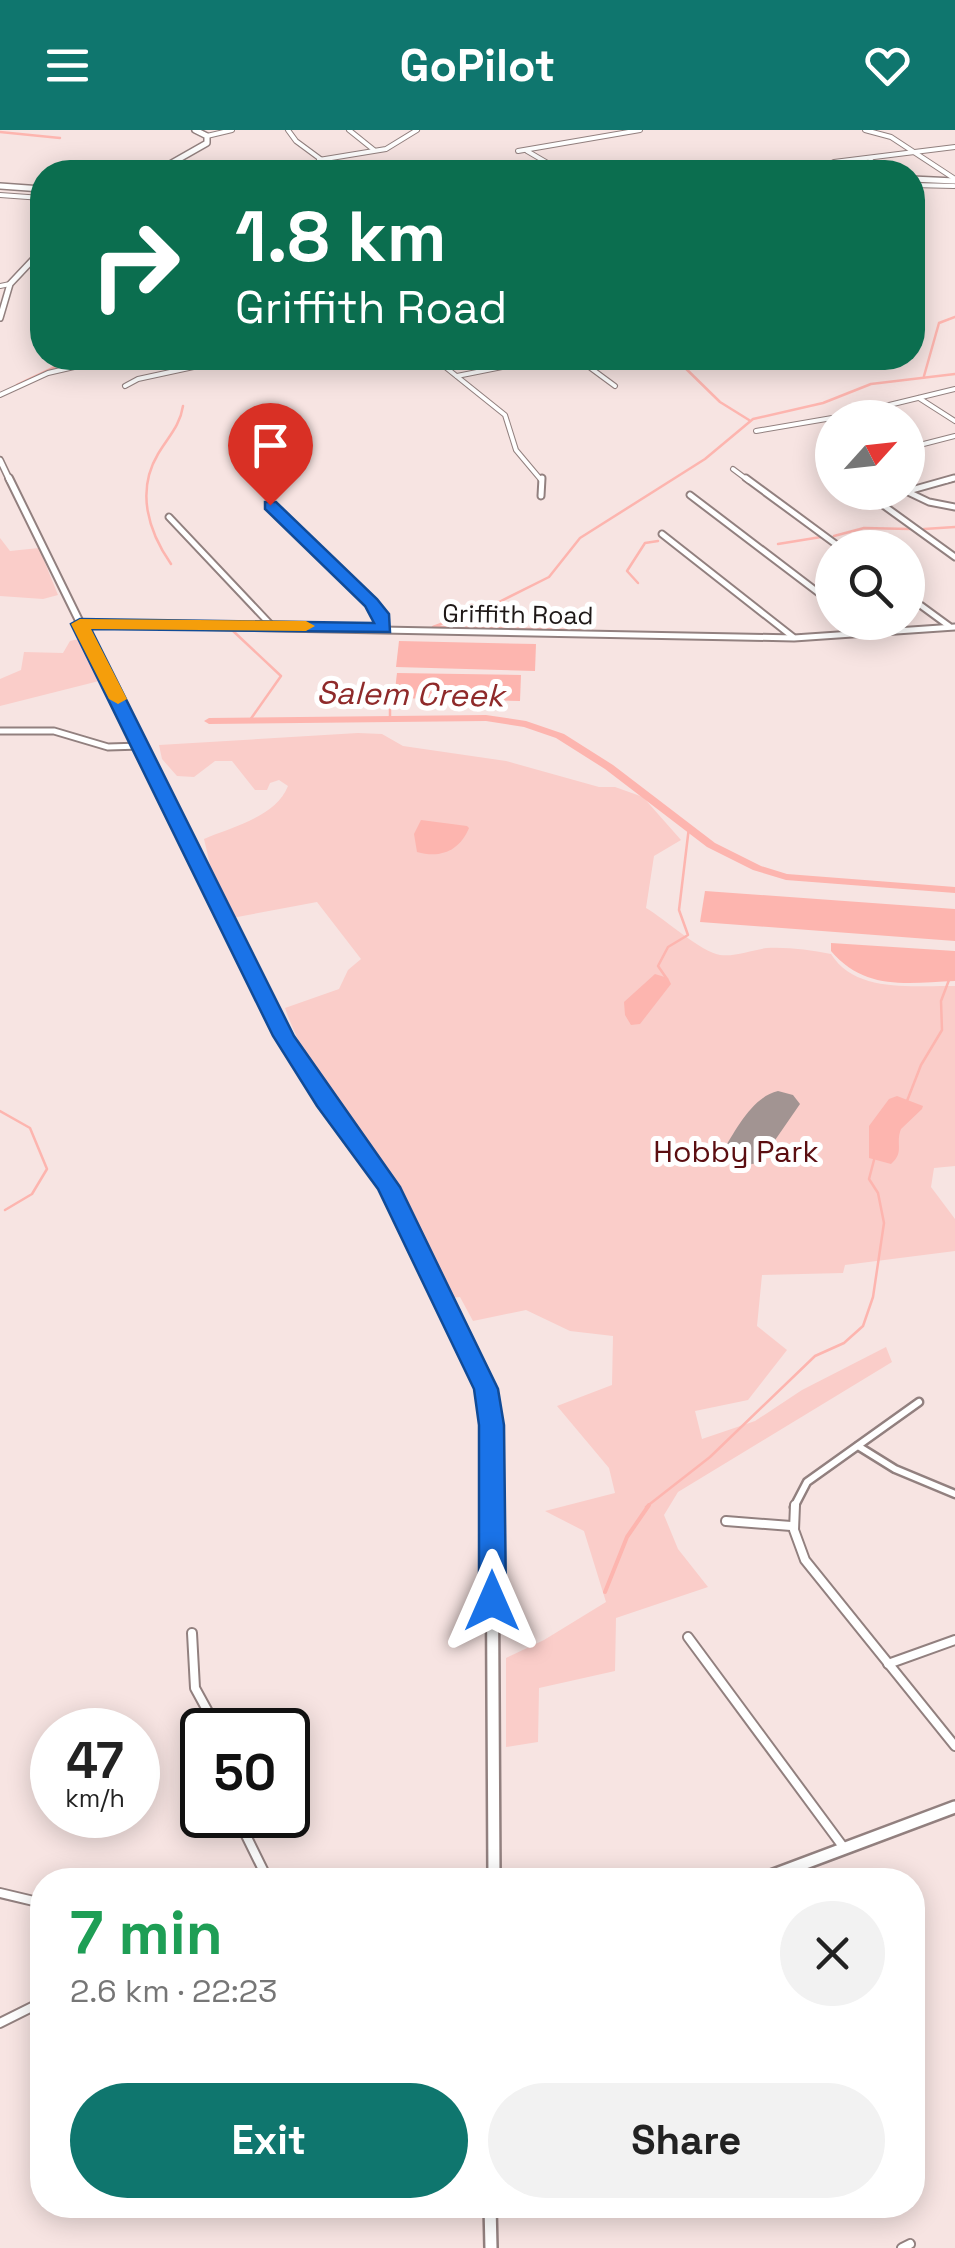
<!DOCTYPE html>
<html lang="en">
<head>
<meta charset="utf-8">
<style>
  body { margin:0; font-family:"Space Grotesk",sans-serif; background:#f2f2f2; color:#222; height:100vh; display:flex; flex-direction:column; font-size:38px; white-space:nowrap }
  * { box-sizing:border-box; margin:0 }
  p { font-size:32px; color:#767676 }
  .icon { flex:none; width:55px; height:55px; fill:none; stroke:currentColor; stroke-width:2; stroke-linecap:round; stroke-linejoin:round }
  .map { position:relative; flex:1; overflow:hidden }
  .drawer { position:absolute; left:30px; top:1738px; width:895px; height:350px; display:flex; flex-direction:column; background:#fff; border-radius:40px; box-shadow:0 5px 25px #0003 }
  .drawer>* { flex:none }
  .guide { position:absolute; left:30px; top:30px; width:895px; height:210px; border-radius:40px; box-shadow:0 5px 25px #0003; background:#0b6e4f; color:#fff; overflow:hidden }
  .needle { width:65px; rotate:63deg }
  .fabs { position:absolute; left:815px; top:270px; display:grid; gap:20px }
  .fabs a { display:grid; place-items:center; width:110px; height:110px; border-radius:50%; background:#fff; box-shadow:0 5px 25px #0003; font-size:50px }
  .speed { position:absolute; left:30px; top:1578px; display:flex; gap:20px; font-size:50px; font-weight:700; text-align:center }
  .speed>* { display:grid; place-content:center; width:130px; height:130px; border-radius:50%; background:#fff; box-shadow:0 5px 25px #0003; line-height:1 }
  .speed small { font-size:25px; font-weight:400 }
  .speed .limit { border:5px solid #111; border-radius:15px; background:#fff; color:#111 }
  .pin { position:absolute; display:grid; place-items:center; width:85px; height:85px; color:#fff; margin:-102px -42px; border-radius:50% 50% 50% 0; rotate:-45deg; box-shadow:0 0 10px #0007 }
  .pin .icon { rotate:45deg }
  .me { position:absolute; width:110px; margin:-55px; rotate:0deg; stroke-linejoin:round; filter:drop-shadow(0 0 8px #0008) }
  .turn { display:flex; align-items:center; gap:35px; height:210px; padding:0 40px; font-size:45px }
  .turn .icon { width:130px; height:130px; stroke-width:2.5 }
  .turn b { display:block; font-size:70px; line-height:85px }
  .round { display:grid; place-items:center; flex:none; width:105px; height:105px; border-radius:52px; background:#f2f2f2 }
  .summary { display:flex; align-items:center; justify-content:space-between; height:170px; padding:0 40px }
  h1 { font-size:60px; font-weight:700; line-height:75px; color:#1e9e55 }
  .action { display:flex; gap:20px; margin-top:auto; padding:20px 40px }
  .action a { flex:1; height:115px; border-radius:60px; background:#0f766e; color:#fff; font-size:40px; font-weight:700; line-height:115px; text-align:center }
  .action a+a { background:#f2f2f2; color:#222 }
  header { display:flex; justify-content:space-between; align-items:center; height:130px; padding:0 40px; background:#0f766e; color:#fff; font-size:45px; font-weight:700 }
  .map>svg:first-child { display:block }
  .green { fill:#facdc9 }
  .water { fill:#fdb5af }
  .lines { fill:none; stroke-linecap:round; stroke-linejoin:round }
  .stream-far1 { stroke:#fdb5af; stroke-width:2.5 }
  .stream { stroke:#fdb5af; stroke-width:4 }
  .river { fill:#fdb5af; fill-rule:evenodd }
  .runway { fill:#a29492; fill-rule:evenodd }
  .minor-far3-casing { stroke:#92807f; stroke-width:6 }
  .minor-far2-casing { stroke:#92807f; stroke-width:9 }
  .minor-far1-casing { stroke:#92807f; stroke-width:11 }
  .minor-casing { stroke:#92807f; stroke-width:12 }
  .major-far3-casing { stroke:#92807f; stroke-width:8 }
  .major-far2-casing { stroke:#92807f; stroke-width:10 }
  .major-far1-casing { stroke:#92807f; stroke-width:14 }
  .major-casing { stroke:#92807f; stroke-width:16 }
  .minor-far3 { stroke:#fff; stroke-width:4 }
  .minor-far2 { stroke:#fff; stroke-width:5 }
  .minor-far1 { stroke:#fff; stroke-width:6 }
  .minor { stroke:#fff; stroke-width:8 }
  .major-far3 { stroke:#fff; stroke-width:5 }
  .major-far2 { stroke:#fff; stroke-width:6 }
  .major-far1 { stroke:#fff; stroke-width:9 }
  .major { stroke:#fff; stroke-width:11 }
  .route { fill:#1a73e8; stroke:#114b97; stroke-width:2.5 }
  .slow { fill:#f59e0b }
  .labels { text-anchor:middle; stroke-width:10; stroke-linejoin:round; paint-order:stroke }
  .far-street-label { font-size:25px; fill:#1e1817; stroke:#fff }
  .park-label { font-size:30px; fill:#5b0e11; stroke:#fff }
  .water-label { font-size:32px; font-style:italic; fill:#8f2a2a; stroke:#fff }
</style>
</head>
<body>
<header><svg class="icon" aria-label="menu" viewBox="0 0 24 24"><path d="M4 6h16M4 12h16M4 18h16"/></svg>GoPilot<svg class="icon" aria-label="heart" viewBox="0 0 24 24"><path d="M12 20l-8-8c-3-5 5-10 8-4 3-6 11-1 8 4z"/></svg></header>
<div class="map">
<svg width="955" height="2118" viewBox="0 0 955 2118">
  <rect width="100%" height="100%" fill="#f7e4e2"/>
  <g class="green">
    <polygon points="0,408 10,421 39,418 58,465 43,469 0,466"/>
    <polygon points="83,508 103,550 0,576 0,549 21,540 24,522 63,523 70,511"/>
    <path d="M358,603L382,604L403,616L506,631L599,657H615L643,667L681,710L654,726L646,778C665,789 701,822 720,825C735,827 752,820 767,818C789,817 810,820 831,824C856,864 914,855 955,856V1036L934,1038L931,1057L955,1089V1121L845,1135L843,1143L762,1145L757,1196L787,1220L748,1270L695,1281L702,1309L755,1291L802,1260L886,1217L892,1232L678,1362L664,1385L678,1419L708,1457L616,1488L615,1541L539,1558L538,1612L506,1617V1528L544,1510L606,1472L584,1401L545,1381L615,1363L609,1338L557,1276L612,1255L613,1206L570,1201L526,1180L473,1191L460,1167L449,1168C430,1131 414,1092 392,1057C357,998 308,945 285,878L339,859L348,840L361,829L317,772L232,788L214,751L204,709C232,697 276,687 288,656L279,650L270,653L267,660H255L232,631H215L194,647L177,646L162,629L159,615Z"/>
  </g>
  <g class="water">
    <polygon points="399,511 536,514 535,541 396,537"/>
    <polygon points="397,543 521,545 520,571 394,568"/>
    <path d="M421,690L467,696L469,698C460,720 441,729 417,722L414,704Z"/>
    <polygon points="705,761 955,779 955,811 700,792"/>
    <path d="M831,813L955,821V851C907,853 865,861 831,821Z"/>
    <polygon points="655,844 668,848 671,854 640,894 631,895 625,885 624,872"/>
    <path d="M897,966L923,976L922,979L901,999C895,1014 905,1022 891,1034L869,1028V996L889,969Z"/>
  </g>
  <g class="lines">
    <g class="stream-far1">
      <polyline points="0,2 60,8"/>
      <polyline points="675,228 720,272 749,290"/>
      <polyline points="924,246 939,193 955,187"/>
      <polyline points="17,255 74,228"/>
      <polyline points="924,399 955,397"/>
      <polyline points="834,406 864,398 910,399"/>
      <polyline points="778,414 821,407"/>
      <path d="M171,434C148,401 136,361 158,324C168,307 180,296 183,276"/>
      <polyline points="638,453 627,441 645,413 658,411"/>
      <polyline points="433,497 495,474 549,447 580,408 705,329 753,289 823,273 871,254 955,244"/>
      <polyline points="434,497 580,500"/>
      <polyline points="232,500 281,546 250,590"/>
      <polyline points="390,572 390,590"/>
      <polyline points="667,849 658,836 668,817 688,805 679,780 689,697"/>
      <polyline points="907,971 921,935 942,900 941,871 949,850"/>
      <polyline points="0,981 30,998 47,1039 32,1064 5,1080"/>
      <polyline points="646,1377 710,1327 815,1226 844,1213 863,1196 873,1167 884,1093 878,1063 869,1049 874,1030"/>
    </g>
    <polyline class="stream" points="605,1462 627,1407 649,1375"/>
    <polygon class="river" points="486,585 526,591 564,604 613,635 715,713 761,736 787,744 955,757 955,763 786,750 753,740 707,717 605,639 556,608 524,597 486,591 209,594 204,591 209,588"/>
    <path class="runway" d="M778,961L793,965L800,974L760,1032L744,1036L728,1032L722,1022C736,1000 752,967 778,961Z"/>
    <defs>
      <g id="minor-far3">
        <polyline points="288,0 296,11 338,42"/>
        <polyline points="349,0 374,20"/>
        <polyline points="865,0 891,7 955,49"/>
        <polyline points="207,6 232,0"/>
        <polyline points="518,21 640,0"/>
        <polyline points="527,21 563,42"/>
        <polyline points="319,30 386,19 417,0"/>
        <polyline points="834,32 955,17"/>
        <polyline points="416,42 428,40"/>
        <polyline points="863,42 871,29"/>
        <polyline points="912,55 954,56"/>
        <polyline points="0,65 42,68"/>
        <polyline points="0,156 10,154"/>
        <polyline points="434,228 505,285 516,320 542,351"/>
        <polyline points="577,228 615,256"/>
        <polyline points="457,246 547,228"/>
        <polyline points="125,256 138,249 235,228"/>
        <polyline points="0,265 48,243 113,228"/>
        <polyline points="919,268 955,291"/>
        <polyline points="836,288 955,259"/>
        <polyline points="756,301 832,288"/>
        <polyline points="908,318 955,306"/>
        <polyline points="733,339 749,351"/>
        <polyline points="945,351 955,348"/>
      </g>
      <g id="minor-far2">
        <polyline points="746,348 841,418"/>
        <polyline points="908,361 954,348"/>
        <polyline points="865,362 955,427"/>
        <polyline points="908,362 929,372 955,377"/>
        <polyline points="690,365 832,473"/>
        <polyline points="541,366 542,348"/>
        <polyline points="874,369 900,362"/>
        <polyline points="270,375 371,473 381,484 384,498"/>
        <polyline points="169,387 271,495"/>
        <polyline points="662,404 793,507"/>
        <polyline points="908,466 949,496"/>
        <polyline points="858,492 870,502"/>
        <polyline points="80,494 794,508 955,497"/>
        <polyline points="0,601 54,601 108,617 141,616"/>
      </g>
      <g id="minor-far1">
        <polyline points="858,1316 895,1339 955,1364"/>
        <polyline points="794,1377 807,1352 919,1272"/>
      </g>
      <g id="minor">
        <polyline points="795,1375 794,1400 805,1430 955,1616"/>
        <polyline points="726,1391 791,1396"/>
        <polyline points="192,1503 195,1558 218,1600"/>
        <polyline points="688,1507 844,1718"/>
        <polyline points="888,1534 955,1510"/>
        <polyline points="236,1685 268,1750"/>
        <polyline points="0,1763 42,1773"/>
        <polyline points="0,1893 42,1872"/>
        <polyline points="902,2118 910,2114"/>
      </g>
      <g id="major-far3">
        <polyline points="156,42 207,13 207,6 195,0"/>
        <polyline points="912,49 955,51"/>
        <polyline points="0,56 42,59"/>
        <polyline points="0,188 10,154 42,120"/>
        <polyline points="0,330 10,351"/>
      </g>
      <polyline id="major-far2" points="9,348 231,800"/>
      <polyline id="major-far1" points="229,797 272,884 325,971 388,1057 486,1259 492,1295 492,1377"/>
      <g id="major">
        <polyline points="492,1375 494,1750"/>
        <polyline points="760,1750 955,1677"/>
        <polyline points="490,2075 491,2118"/>
      </g>
    </defs>
    <use href="#minor-far3" class="minor-far3-casing"/>
    <use href="#minor-far2" class="minor-far2-casing"/>
    <use href="#minor-far1" class="minor-far1-casing"/>
    <use href="#minor" class="minor-casing"/>
    <use href="#major-far3" class="major-far3-casing"/>
    <use href="#major-far2" class="major-far2-casing"/>
    <use href="#major-far1" class="major-far1-casing"/>
    <use href="#major" class="major-casing"/>
    <use href="#minor-far3" class="minor-far3"/>
    <use href="#minor-far2" class="minor-far2"/>
    <use href="#minor-far1" class="minor-far1"/>
    <use href="#minor" class="minor"/>
    <use href="#major-far3" class="major-far3"/>
    <use href="#major-far2" class="major-far2"/>
    <use href="#major-far1" class="major-far1"/>
    <use href="#major" class="major"/>
  </g>
  <polygon class="route" points="265,372 276,372 377,469 389,484 390,502 91,499 294,906 400,1057 498,1259 504,1295 506,1471 502,1478 483,1478 479,1471 479,1295 474,1259 378,1059 317,976 273,906 71,494 80,489 374,493 365,476 265,379"/>
  <polygon class="slow" points="80,489 306,491 315,496 306,501 91,499 127,569 118,574 109,569 71,494"/>
  <g class="labels">
    <g class="far-street-label">
      <text transform="translate(518 484) rotate(1)" y="9">Griffith Road</text>
    </g>
    <g class="park-label">
      <text x="736" y="1032">Hobby Park</text>
    </g>
    <g class="water-label">
      <text transform="translate(410 564) rotate(1)" y="11">Salem Creek</text>
    </g>
  </g>
</svg>
<div class="fabs">
<a><svg class="needle" viewBox="-14 -14 28 28"><path d="M0-13l5 13h-10z" fill="#e53935"/><path d="M0 13l5-13h-10z" fill="#767676"/></svg></a>
<a><svg class="icon" aria-label="search" viewBox="0 0 24 24"><circle cx="10" cy="10" r="6"/><path d="M15 15l6 6"/></svg></a>
</div>
<div class="speed"><div>47<small>km/h</small></div><div class="limit">50</div></div>
<div class="pin" style="left:270px;top:375px;background:#d93025"><svg class="icon" aria-label="arrive" viewBox="0 0 24 24"><path d="M6 21V4h12l-3 4 3 4H6"/></svg></div>
<svg class="me" style="left:492px;top:1471px" viewBox="-20 -20 40 40"><path d="M0-17L14 15 0 8-14 15z" fill="#1a73e8" stroke="#fff" stroke-width="4"/></svg>
<div class="guide">
<div class="turn"><svg class="icon" aria-label="right" viewBox="0 0 24 24"><path d="M7 20v-9h11M14 6l5 5-5 5"/></svg><div><b>1.8 km</b>Griffith Road</div></div>
</div>
<section class="drawer">
<div class="summary"><div><h1>7 min</h1><p>2.6 km · 22:23</p></div><a class="round"><svg class="icon" aria-label="close" viewBox="0 0 24 24"><path d="M6 6l12 12M18 6L6 18"/></svg></a></div>
<div class="action"><a>Exit</a><a>Share</a></div>
</section>
</div>
</body>
</html>
